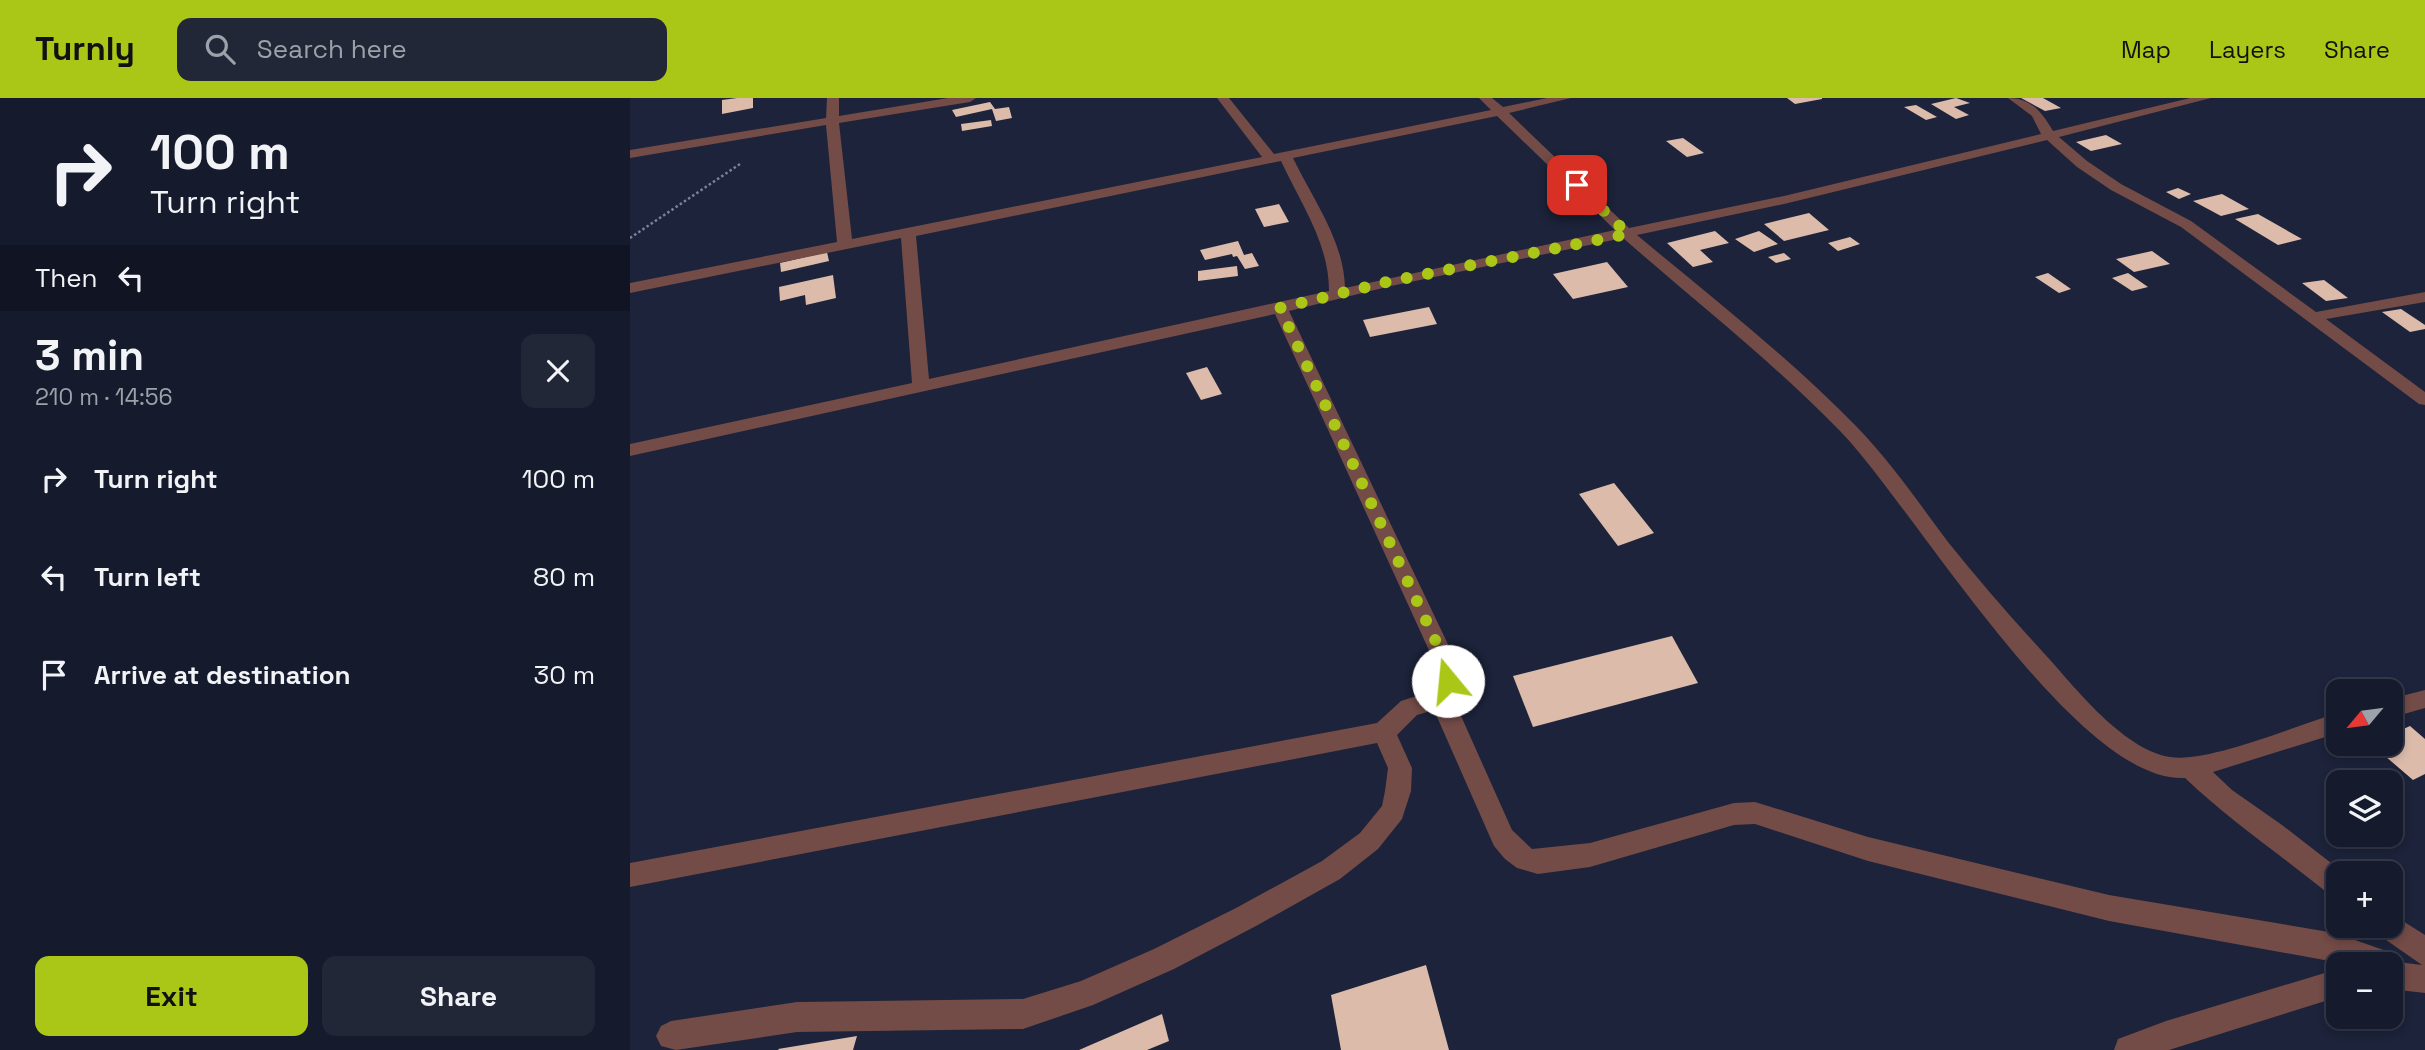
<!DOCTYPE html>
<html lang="en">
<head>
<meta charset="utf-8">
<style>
  body { margin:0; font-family:"Space Grotesk",sans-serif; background:#222738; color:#f1f3f6; height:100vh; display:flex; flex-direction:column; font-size:26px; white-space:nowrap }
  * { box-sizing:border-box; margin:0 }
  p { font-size:23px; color:#9da1a9 }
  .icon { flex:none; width:38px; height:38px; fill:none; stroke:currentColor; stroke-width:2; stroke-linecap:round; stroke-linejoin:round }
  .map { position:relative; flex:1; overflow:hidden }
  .details { display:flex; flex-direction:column; background:#151a2c; width:630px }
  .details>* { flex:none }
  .banner { background:#151a2c; color:#f1f3f6; overflow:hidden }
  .needle { width:46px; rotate:241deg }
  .controls { position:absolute; left:1696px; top:581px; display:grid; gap:14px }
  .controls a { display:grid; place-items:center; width:77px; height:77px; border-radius:14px; background:#151a2c; box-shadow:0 4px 10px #0003,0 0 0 2px #343848; font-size:35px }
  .pin { position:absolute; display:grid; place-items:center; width:60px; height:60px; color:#fff; margin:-30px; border-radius:14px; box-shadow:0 4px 10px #0006 }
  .me { position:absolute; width:77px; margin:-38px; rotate:343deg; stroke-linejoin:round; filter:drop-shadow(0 0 5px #0008) }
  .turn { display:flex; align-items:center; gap:24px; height:147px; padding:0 35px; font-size:32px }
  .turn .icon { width:91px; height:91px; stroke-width:2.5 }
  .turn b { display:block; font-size:49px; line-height:60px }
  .then { display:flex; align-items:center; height:66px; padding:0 35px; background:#0003; gap:14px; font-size:26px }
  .round { display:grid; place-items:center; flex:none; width:74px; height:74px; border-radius:14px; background:#222738 }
  .summary { display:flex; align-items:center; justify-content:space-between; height:119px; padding:0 35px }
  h1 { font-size:42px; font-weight:800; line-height:52px }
  .cta { display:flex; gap:14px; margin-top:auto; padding:14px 35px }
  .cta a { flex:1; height:80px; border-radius:14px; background:#aac717; color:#111; font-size:28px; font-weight:800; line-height:80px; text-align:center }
  .cta a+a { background:#222738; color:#f1f3f6 }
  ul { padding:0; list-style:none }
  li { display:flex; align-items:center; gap:21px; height:98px; padding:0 35px }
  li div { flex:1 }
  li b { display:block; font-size:26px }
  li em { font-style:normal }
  header { display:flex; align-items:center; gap:42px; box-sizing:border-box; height:98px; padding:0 35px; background:#aac717; color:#111 }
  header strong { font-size:33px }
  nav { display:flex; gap:38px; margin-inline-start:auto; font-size:24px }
  .search { width:490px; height:63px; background:#222738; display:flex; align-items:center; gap:18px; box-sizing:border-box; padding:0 24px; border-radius:14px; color:#9da1a9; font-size:26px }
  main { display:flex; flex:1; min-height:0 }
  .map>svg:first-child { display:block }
  .building { fill:#dcbbab }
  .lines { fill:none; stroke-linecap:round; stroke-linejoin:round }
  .path { stroke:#7d8396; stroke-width:2.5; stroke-dasharray:2.5 2.5; stroke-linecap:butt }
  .minor { fill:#734b47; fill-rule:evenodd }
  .route { stroke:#aac717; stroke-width:12; stroke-dasharray:0 21.6 }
</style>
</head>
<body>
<header>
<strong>Turnly</strong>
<div class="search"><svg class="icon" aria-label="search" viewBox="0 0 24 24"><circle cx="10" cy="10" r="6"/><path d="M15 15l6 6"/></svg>Search here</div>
<nav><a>Map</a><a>Layers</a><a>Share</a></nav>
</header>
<main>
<section class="details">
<div class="banner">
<div class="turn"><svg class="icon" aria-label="right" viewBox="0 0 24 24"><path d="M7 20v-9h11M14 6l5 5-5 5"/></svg><div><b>100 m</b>Turn right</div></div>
<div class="then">Then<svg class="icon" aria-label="left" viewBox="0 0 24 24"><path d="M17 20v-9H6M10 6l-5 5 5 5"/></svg></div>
</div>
<div class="summary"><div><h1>3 min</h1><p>210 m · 14:56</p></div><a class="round"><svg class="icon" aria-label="close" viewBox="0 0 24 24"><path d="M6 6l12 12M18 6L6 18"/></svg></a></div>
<ul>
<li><svg class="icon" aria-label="right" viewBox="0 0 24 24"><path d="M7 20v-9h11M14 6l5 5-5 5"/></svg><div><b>Turn right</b></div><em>100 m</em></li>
<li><svg class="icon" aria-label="left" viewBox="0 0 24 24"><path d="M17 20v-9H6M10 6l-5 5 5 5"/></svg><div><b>Turn left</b></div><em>80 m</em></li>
<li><svg class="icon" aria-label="arrive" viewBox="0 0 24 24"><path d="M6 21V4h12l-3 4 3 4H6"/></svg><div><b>Arrive at destination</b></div><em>30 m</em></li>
</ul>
<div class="cta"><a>Exit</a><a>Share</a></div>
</section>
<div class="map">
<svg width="1795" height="952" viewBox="0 0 1795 952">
  <rect width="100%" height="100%" fill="#1c233a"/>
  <g class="building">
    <polygon points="107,0 123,0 123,10 92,16 92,2"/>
    <polygon points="1157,0 1192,0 1192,1 1165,6"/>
    <polygon points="1326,0 1340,5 1324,9 1339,17 1326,21 1301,6"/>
    <polygon points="1391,0 1413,0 1431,10 1415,13"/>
    <polygon points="360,4 365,11 379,9 382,20 366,23 362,11 326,19 322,12"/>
    <polygon points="1286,7 1307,19 1296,22 1274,9"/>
    <polygon points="361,22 362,28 332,33 331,26"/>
    <polygon points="1476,37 1492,46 1461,53 1446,44"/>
    <polygon points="1053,40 1074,55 1057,59 1036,43"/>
    <polygon points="1548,90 1561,96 1549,101 1536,94"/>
    <polygon points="1592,96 1619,111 1591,118 1563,103"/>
    <polygon points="649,106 659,124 634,129 625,111"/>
    <polygon points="1179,115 1199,132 1154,143 1134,126"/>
    <polygon points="1628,116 1672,141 1648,147 1605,121"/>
    <polygon points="1085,133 1099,145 1070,152 1083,164 1063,169 1037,145"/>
    <polygon points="1129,133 1148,146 1124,154 1105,141"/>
    <polygon points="1220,139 1230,146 1208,153 1198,145"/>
    <polygon points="608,143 614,157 622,155 629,168 615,171 607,158 603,159 602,156 575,162 570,152"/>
    <polygon points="1522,153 1540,166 1504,174 1486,161"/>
    <polygon points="197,154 199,163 151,174 150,165"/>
    <polygon points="1154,155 1161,161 1146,165 1138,159"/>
    <polygon points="977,164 998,189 943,201 923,176"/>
    <polygon points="607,168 608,178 568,183 568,173"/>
    <polygon points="1418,175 1441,191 1429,195 1405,179"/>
    <polygon points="1498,175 1518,189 1502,193 1482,180"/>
    <polygon points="203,177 206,200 176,207 175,197 150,203 149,189"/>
    <polygon points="1694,182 1718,200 1696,203 1672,185"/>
    <polygon points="799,209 807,226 740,239 733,222"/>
    <polygon points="1771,211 1795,227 1795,231 1780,234 1752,214"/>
    <polygon points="577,269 592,296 571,302 556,275"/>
    <polygon points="984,385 1024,435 988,448 949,396"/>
    <polygon points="1042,538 1068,585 903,629 883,578"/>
    <polygon points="1780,628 1795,641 1795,676 1783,682 1741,646 1760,646 1760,637"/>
    <polygon points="796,867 819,952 711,952 701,897"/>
    <polygon points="532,916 539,943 517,952 449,952"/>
    <polygon points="227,938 223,952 149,952 148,951"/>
  </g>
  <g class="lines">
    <polyline class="path" points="0,140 110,66"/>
    <g class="minor">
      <path d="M197,0H209V18L318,0H346L340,4L209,25L222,141L632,59L587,0H599L644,56L861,12L849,0H862L873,9L917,0H941L879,15L999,130L1154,98L1411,36L1402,18L1378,0C1401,0 1412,14 1423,33L1560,0H1581L1429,39L1457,63L1491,86L1561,123L1686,214L1795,194V204L1696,221L1795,294V307L1789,306L1551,129L1481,92L1447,69L1417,42L1154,106L1007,137C1081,199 1159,259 1226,328C1261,364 1288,404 1318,444C1351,485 1386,525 1422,564C1450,596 1496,652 1540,659C1579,665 1667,627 1708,615V635L1583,674L1602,692L1652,727L1714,775H1708V799L1699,796C1651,757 1599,722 1555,680C1447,686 1284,410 1211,334C1143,264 1066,204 993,140L761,188L659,213L825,561L829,583L823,600L882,732L902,751L960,745L1104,705L1125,704L1238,739L1479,797L1705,835L1765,856L1768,864L1792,867L1749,837L1745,828H1760V815L1795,837V895L1760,891V866H1716L1479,823L1238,763L1125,726L1104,727L960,769L908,776L887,770L875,761L864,748L804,612L787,617L767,637L782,670L781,693L772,721L748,751L710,781L626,828L544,871L463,907L393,931L167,934L46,952L31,948L26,938L31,928L41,923L167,904L393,901L451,883L524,851L606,810L692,763L730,735L752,708L755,693L758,670L747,645L0,789V765L747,625L771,603L802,593L807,583L803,561L645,216L0,358V346L282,285L271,140L0,195V185L207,144L196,27L0,60V52L196,20ZM867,18L985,132L715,190C714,142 683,102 663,60ZM651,63C671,106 699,145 699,193L299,281L286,138Z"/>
      <polygon points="1795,592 1795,610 1760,620 1760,601"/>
      <polygon points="1708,871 1708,899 1539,952 1484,952 1488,941 1536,923"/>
    </g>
  </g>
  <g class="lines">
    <polyline class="route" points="818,583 814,561 650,210 761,183 998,136 947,87"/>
  </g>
</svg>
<div class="controls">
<a><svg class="needle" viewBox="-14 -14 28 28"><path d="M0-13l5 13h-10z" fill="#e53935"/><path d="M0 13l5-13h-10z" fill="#9da1a9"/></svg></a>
<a><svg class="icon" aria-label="layers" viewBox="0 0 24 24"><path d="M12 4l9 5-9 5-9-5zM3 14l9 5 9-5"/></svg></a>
<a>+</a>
<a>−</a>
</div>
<div class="pin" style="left:947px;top:87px;background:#d93025"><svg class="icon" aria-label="arrive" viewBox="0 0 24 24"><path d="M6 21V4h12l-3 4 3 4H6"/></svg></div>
<svg class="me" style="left:818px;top:583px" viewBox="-20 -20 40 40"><circle r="19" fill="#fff"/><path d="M0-13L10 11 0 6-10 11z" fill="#aac717"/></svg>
</div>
</main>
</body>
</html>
